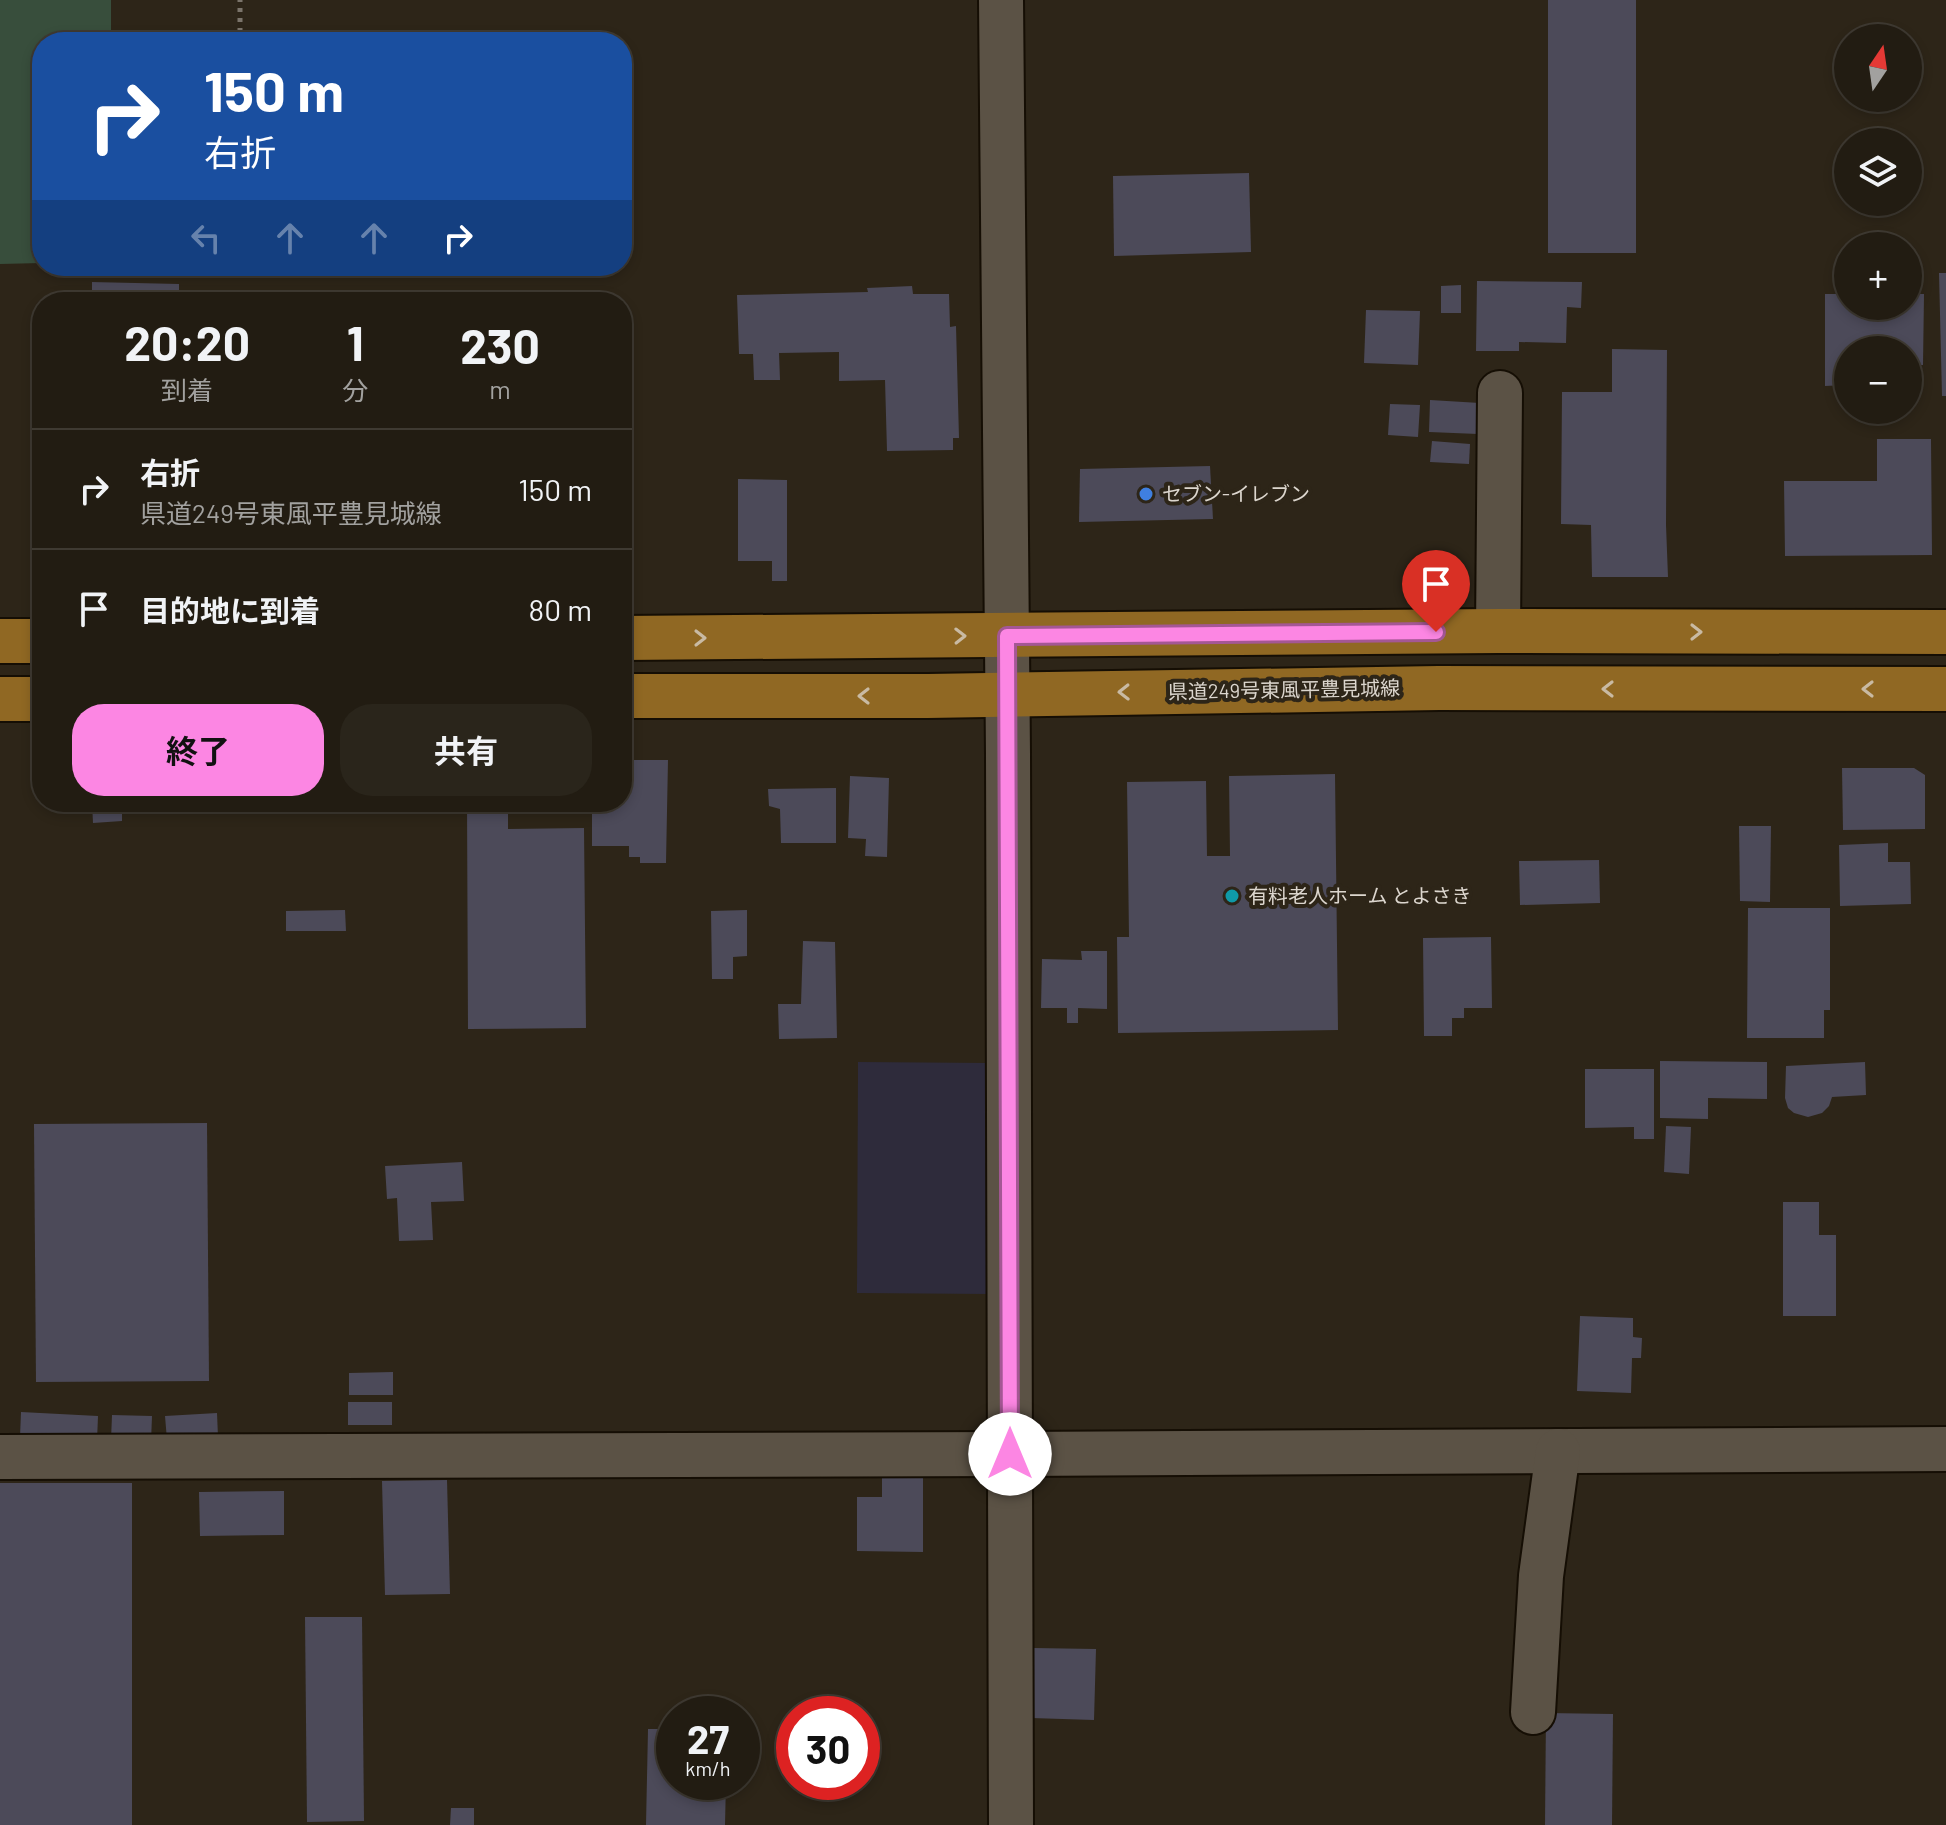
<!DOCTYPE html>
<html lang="ja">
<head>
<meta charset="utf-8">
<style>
  body { margin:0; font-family:Barlow,"Noto Sans JP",sans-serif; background:#2a251b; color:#f1f3f6; height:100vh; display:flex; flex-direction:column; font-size:30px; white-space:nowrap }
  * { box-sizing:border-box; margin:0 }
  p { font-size:26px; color:#a2a19f }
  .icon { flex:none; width:44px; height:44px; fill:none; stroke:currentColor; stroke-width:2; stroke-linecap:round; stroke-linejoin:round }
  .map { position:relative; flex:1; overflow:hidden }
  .sheet { position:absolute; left:32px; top:292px; width:600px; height:520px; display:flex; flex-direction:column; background:#221c12; border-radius:32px; box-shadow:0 4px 12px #0003,0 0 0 2px #3f3a32 }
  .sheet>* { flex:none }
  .top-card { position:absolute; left:32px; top:32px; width:600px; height:244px; border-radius:32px; box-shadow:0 4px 12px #0003,0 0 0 2px #3f3a32; background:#1a4fa0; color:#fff; overflow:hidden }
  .needle { width:52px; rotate:13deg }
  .controls { position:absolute; left:1834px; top:24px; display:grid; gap:16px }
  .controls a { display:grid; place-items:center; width:88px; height:88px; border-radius:50%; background:#221c12; box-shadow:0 4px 12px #0003,0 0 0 2px #3f3a32; font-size:40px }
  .speed { position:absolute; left:656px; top:1696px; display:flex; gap:16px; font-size:40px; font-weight:700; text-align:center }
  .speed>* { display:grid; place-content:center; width:104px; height:104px; border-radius:50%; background:#221c12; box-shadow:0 4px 12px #0003,0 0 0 2px #3f3a32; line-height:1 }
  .speed small { font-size:20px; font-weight:400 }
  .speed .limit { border:12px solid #d22; background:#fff; color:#111 }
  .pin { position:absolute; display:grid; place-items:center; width:68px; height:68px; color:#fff; margin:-82px -34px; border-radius:50% 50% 50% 0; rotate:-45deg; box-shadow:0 0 8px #0007 }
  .pin .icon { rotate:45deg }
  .me { position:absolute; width:88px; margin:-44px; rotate:0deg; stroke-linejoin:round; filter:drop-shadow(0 0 6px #0008) }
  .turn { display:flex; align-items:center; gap:28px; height:168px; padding:0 40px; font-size:36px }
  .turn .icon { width:104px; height:104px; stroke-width:2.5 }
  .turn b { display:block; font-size:56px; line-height:68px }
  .lanes { display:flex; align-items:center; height:76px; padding:0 40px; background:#0003; justify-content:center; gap:40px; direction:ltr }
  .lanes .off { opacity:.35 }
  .eta { display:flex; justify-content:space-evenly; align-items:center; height:136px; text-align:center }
  .eta b { font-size:48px; font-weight:700; line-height:56px }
  .primary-button { display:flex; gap:16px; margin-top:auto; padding:16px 40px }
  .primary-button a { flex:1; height:92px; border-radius:32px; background:#fc86e3; color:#111; font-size:32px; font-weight:700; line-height:92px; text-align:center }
  .primary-button a+a { background:#2a251b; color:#f1f3f6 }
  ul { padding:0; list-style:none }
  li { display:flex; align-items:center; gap:24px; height:120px; padding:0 40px; border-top:2px solid #3f3a32 }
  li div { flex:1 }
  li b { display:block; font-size:30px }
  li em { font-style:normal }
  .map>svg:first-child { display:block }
  .industrial { fill:#2e2b3b }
  .green { fill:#384e3c }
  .building { fill:#4c4a59 }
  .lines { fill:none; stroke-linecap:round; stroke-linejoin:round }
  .minor-casing { stroke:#150e04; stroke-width:48 }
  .major-casing { stroke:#150e04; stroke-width:48 }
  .path { stroke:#7b746a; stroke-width:5; stroke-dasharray:4 6; stroke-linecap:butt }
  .minor { stroke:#5b5245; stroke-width:44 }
  .major { stroke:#906823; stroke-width:44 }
  .oneway { stroke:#c9baa3 }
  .route-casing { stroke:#a45794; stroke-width:20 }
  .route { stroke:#fc86e3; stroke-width:14 }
  .shop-dot { fill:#3f7fe0; stroke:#2d2518; stroke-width:3 }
  .culture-dot { fill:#0f9aa8; stroke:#2d2518; stroke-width:3 }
  .labels { text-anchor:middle; stroke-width:8; stroke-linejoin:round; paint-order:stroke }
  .poi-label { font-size:20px; fill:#dcd6ce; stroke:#2d2518; text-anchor:start }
  .street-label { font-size:20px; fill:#dcd6ce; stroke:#2d2518 }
</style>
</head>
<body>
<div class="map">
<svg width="1946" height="1825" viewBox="0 0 1946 1825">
  <rect width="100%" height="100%" fill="#2d2518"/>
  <polygon class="industrial" points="858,1062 989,1063 988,1294 857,1293"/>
  <polygon class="green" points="0,0 111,0 111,42 42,42 42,263 0,264"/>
  <g class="building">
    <rect x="1548" y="0" width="88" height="253"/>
    <polygon points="1249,173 1251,252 1114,256 1113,176"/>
    <polygon points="1939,273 1946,273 1946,396 1942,396"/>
    <polygon points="1477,281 1582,282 1581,308 1567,307 1566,343 1519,342 1519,351 1476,351"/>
    <polygon points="92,282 179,284 179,302 92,302"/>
    <polygon points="1461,285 1461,313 1441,313 1441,286"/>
    <polygon points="912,286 913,294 949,294 950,327 956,326 959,438 953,438 953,450 887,451 885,380 839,381 839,352 779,353 780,380 754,380 753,354 739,354 737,295 868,292 867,288"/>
    <polygon points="1825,294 1848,294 1848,306 1908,306 1908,294 1924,294 1923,365 1908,365 1908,350 1848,350 1846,385 1825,386"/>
    <polygon points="1366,310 1420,311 1418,365 1364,363"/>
    <polygon points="1612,349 1667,350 1666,525 1668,577 1592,577 1591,525 1561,524 1562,392 1612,392"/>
    <polygon points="1430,400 1480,403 1478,434 1429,432"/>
    <polygon points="1390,404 1420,405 1418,437 1388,435"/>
    <polygon points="1877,439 1931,439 1932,555 1785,556 1784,481 1877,481"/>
    <polygon points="1432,441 1470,444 1469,464 1430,462"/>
    <polygon points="1210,466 1213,519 1079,522 1080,469"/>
    <polygon points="738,479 787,480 787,581 772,581 772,561 738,561"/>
    <polygon points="634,760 668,760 666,863 640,863 640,857 629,857 629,846 592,846 592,802 622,802 622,768 634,769"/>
    <polygon points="1842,768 1914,768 1925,775 1925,829 1843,830"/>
    <polygon points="1335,774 1338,1030 1118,1033 1117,937 1129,937 1127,782 1206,781 1207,856 1230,856 1229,776"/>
    <polygon points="850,776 889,778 887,857 865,856 866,839 848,838"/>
    <polygon points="836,788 836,843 781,843 780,809 769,806 768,789"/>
    <polygon points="92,802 122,802 122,821 93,823"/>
    <polygon points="130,802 160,802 161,814 131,814"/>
    <polygon points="274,802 333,802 333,814 274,813"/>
    <polygon points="467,802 508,802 508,829 584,828 586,1028 468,1029"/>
    <polygon points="1739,826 1771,826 1770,902 1740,901"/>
    <polygon points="1888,843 1888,862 1910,862 1911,904 1840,906 1839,845"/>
    <polygon points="1599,860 1600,903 1520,905 1519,861"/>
    <polygon points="1748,908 1830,908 1830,1010 1824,1010 1824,1038 1747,1038"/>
    <polygon points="345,910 346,931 286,931 286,911"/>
    <polygon points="747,910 747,956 733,957 733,979 712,979 711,911"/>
    <polygon points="1491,937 1492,1008 1464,1008 1464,1018 1452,1018 1452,1036 1424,1036 1423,938"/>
    <polygon points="803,941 835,942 837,1038 779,1039 778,1004 801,1004"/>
    <polygon points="1081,951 1107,951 1107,1009 1078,1008 1078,1023 1067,1023 1067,1008 1041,1008 1042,959 1082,960"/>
    <polygon points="1660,1061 1767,1062 1767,1099 1708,1098 1708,1119 1660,1118"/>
    <polygon points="1865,1062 1866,1095 1832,1097 1829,1106 1822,1113 1808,1117 1794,1113 1788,1108 1785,1098 1786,1066"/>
    <polygon points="1585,1069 1654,1069 1654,1139 1634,1139 1634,1127 1585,1128"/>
    <polygon points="207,1123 209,1381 36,1382 34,1124"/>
    <polygon points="1666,1126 1691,1127 1689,1174 1664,1172"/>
    <polygon points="462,1162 464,1201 431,1202 433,1240 399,1241 397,1198 387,1199 385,1166"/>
    <polygon points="1783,1202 1819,1202 1819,1235 1836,1235 1836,1316 1783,1316"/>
    <polygon points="1580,1316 1633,1318 1633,1337 1642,1338 1641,1358 1632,1358 1631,1393 1577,1391"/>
    <polygon points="393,1372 393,1395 349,1395 349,1373"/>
    <rect x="348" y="1402" width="44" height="23"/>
    <polygon points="21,1412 98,1416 97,1441 20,1437"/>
    <polygon points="217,1413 218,1437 167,1440 165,1416"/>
    <polygon points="112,1415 152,1416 151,1442 111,1440"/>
    <polygon points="882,1475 923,1475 923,1552 857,1551 857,1497 882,1497"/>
    <polygon points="447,1480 450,1594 385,1595 382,1481"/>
    <rect x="0" y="1483" width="132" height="342"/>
    <polygon points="284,1491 284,1535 200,1536 199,1492"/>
    <polygon points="305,1617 362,1617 364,1821 307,1822"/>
    <polygon points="1033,1648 1096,1649 1094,1720 1031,1718"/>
    <polygon points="1546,1713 1613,1714 1612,1825 1545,1825"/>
    <polygon points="648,1729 674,1729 674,1782 726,1782 725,1825 646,1825"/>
    <polygon points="451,1808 474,1808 474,1825 450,1825"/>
  </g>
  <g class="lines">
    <defs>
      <g id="minor">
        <polyline points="1001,0 1008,754 1011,1825"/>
        <polyline points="1498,631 1500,393"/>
        <polyline points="0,1457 1010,1454 1946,1449"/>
        <polyline points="1533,1712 1541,1576 1558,1451"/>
      </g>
      <g id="major">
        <polyline points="622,638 1498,631 1946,632"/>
        <polyline points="0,641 42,641"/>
        <polyline points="622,696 928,696 1439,688 1946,689"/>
        <polyline points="0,699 42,699"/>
      </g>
    </defs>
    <use href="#minor" class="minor-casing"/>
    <use href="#major" class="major-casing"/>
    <polyline class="path" points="240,42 240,0"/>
    <use href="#minor" class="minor"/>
    <use href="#major" class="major"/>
  </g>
  <defs><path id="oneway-chevron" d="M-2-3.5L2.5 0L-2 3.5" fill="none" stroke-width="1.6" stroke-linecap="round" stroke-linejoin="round" transform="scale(2)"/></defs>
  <g class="oneway">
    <use href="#oneway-chevron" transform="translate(1696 632)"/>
    <use href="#oneway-chevron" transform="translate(960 636) rotate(-1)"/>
    <use href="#oneway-chevron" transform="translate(700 638)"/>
    <use href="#oneway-chevron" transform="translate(1608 689) rotate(-180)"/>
    <use href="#oneway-chevron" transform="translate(1868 689) rotate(-180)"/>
    <use href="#oneway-chevron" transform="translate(1124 692) rotate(179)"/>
    <use href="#oneway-chevron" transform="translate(864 696) rotate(-180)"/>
  </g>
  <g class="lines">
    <defs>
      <polyline id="route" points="1010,1454 1007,636 1436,632"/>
    </defs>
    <use href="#route" class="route-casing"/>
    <use href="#route" class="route"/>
  </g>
  <circle class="shop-dot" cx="1146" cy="494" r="8"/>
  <circle class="culture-dot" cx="1232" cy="896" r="8"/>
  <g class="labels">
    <g class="poi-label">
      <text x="1162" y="501">セブン-イレブン</text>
      <text x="1248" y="903">有料老人ホーム とよさき</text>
    </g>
    <g class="street-label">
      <text transform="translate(1284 690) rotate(-1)" y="7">県道249号東風平豊見城線</text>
    </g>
  </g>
</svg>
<div class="controls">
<a><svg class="needle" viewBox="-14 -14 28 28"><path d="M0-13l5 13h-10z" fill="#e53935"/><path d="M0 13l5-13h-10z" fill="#a2a19f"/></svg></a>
<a><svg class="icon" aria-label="layers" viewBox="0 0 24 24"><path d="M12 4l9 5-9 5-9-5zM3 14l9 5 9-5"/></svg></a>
<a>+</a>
<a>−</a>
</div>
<div class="speed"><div>27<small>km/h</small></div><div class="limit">30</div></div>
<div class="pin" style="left:1436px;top:632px;background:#d93025"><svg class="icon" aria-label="arrive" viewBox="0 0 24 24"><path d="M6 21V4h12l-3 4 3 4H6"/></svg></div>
<svg class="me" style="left:1010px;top:1454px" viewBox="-20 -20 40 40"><circle r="19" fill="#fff"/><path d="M0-13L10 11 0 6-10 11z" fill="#fc86e3"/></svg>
<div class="top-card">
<div class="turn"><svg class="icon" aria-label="right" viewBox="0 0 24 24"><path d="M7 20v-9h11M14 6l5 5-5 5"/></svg><div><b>150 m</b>右折</div></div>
<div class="lanes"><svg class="icon off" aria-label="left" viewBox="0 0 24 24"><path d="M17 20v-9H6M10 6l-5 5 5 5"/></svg><svg class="icon off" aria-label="ahead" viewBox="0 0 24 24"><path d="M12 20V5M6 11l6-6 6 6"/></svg><svg class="icon off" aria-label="ahead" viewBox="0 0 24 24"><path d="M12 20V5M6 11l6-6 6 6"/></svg><svg class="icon" aria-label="right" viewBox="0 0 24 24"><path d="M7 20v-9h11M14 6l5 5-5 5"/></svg></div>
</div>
<section class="sheet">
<div class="eta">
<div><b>20:20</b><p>到着</p></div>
<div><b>1</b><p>分</p></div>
<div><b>230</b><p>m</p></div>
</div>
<ul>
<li><svg class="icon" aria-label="right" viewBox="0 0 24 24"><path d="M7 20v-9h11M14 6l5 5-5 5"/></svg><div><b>右折</b><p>県道249号東風平豊見城線</p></div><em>150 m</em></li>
<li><svg class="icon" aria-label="arrive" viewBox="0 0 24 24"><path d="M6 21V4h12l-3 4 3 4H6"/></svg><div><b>目的地に到着</b></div><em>80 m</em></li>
</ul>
<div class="primary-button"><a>終了</a><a>共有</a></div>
</section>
</div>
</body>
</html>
